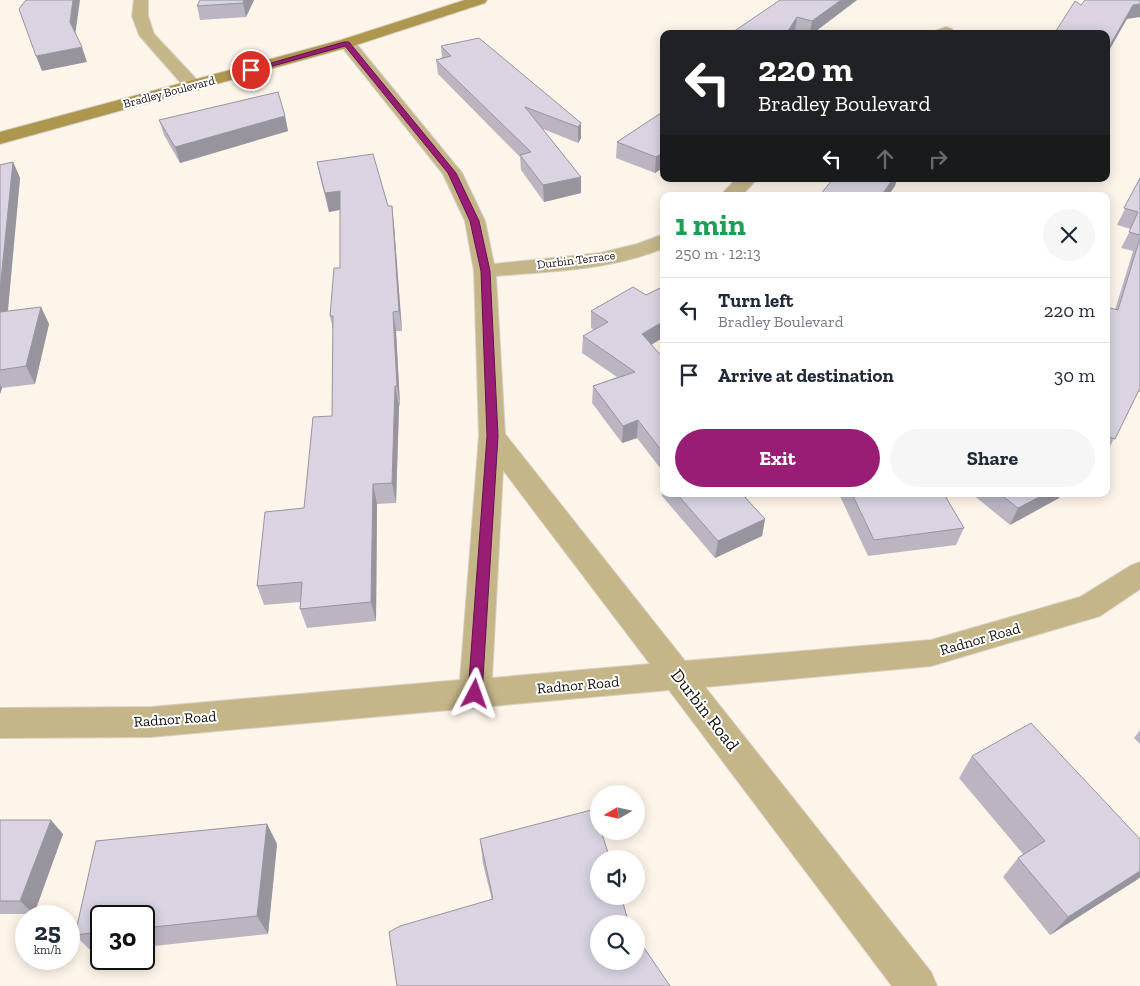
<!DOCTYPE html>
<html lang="en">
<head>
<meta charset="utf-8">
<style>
  body { margin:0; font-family:"Zilla Slab",serif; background:#f6f6f7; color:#1f2937; height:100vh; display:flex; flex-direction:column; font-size:19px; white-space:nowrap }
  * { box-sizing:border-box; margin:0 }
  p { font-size:16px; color:#747a83 }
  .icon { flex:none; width:28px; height:28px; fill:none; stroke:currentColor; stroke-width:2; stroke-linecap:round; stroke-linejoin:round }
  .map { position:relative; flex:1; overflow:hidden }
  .drawer { position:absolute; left:660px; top:192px; width:450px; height:305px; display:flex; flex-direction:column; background:#fff; border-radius:10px; box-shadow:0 2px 12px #0003 }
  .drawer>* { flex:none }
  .top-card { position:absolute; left:660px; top:30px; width:450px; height:152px; border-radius:10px; box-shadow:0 2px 12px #0003; background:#202124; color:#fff; overflow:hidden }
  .needle { width:32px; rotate:261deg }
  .controls { position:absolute; left:590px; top:785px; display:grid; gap:10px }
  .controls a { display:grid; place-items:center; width:55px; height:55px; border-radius:50%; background:#fff; box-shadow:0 2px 12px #0003; font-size:25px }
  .speed { position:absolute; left:15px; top:905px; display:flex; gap:10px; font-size:25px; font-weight:700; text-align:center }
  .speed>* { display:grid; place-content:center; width:65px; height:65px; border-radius:50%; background:#fff; box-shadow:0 2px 12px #0003; line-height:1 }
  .speed small { font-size:12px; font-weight:400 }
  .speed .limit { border:2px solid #111; border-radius:8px; background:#fff; color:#111 }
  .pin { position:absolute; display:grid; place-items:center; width:42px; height:42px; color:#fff; margin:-21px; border:2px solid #fff; border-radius:50%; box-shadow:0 1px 5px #0007 }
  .me { position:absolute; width:55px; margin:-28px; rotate:4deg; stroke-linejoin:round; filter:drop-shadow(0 0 4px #0008) }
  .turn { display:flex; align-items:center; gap:18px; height:105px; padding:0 15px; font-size:22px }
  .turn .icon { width:65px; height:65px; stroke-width:2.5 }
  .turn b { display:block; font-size:35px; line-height:42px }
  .lanes { display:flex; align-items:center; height:48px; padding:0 15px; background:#0003; justify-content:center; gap:25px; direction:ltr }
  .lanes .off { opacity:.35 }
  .round { display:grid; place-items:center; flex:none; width:52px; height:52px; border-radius:26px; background:#f6f6f7 }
  .head { display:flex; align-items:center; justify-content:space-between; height:85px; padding:0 15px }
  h1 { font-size:30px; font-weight:700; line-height:38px; color:#1e9e55 }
  .primary-button { display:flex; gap:10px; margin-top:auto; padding:10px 15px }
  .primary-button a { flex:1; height:58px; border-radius:30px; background:#991d75; color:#fff; font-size:20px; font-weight:700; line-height:58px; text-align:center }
  .primary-button a+a { background:#f6f6f7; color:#1f2937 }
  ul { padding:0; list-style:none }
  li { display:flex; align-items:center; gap:15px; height:65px; padding:0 15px; border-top:1px solid #e0e1e3 }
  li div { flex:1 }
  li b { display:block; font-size:19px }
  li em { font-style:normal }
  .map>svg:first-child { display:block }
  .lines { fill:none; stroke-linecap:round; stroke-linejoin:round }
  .minor-casing { stroke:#d8d0c6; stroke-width:2 }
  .secondary-casing { stroke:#d8d0c6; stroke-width:2 }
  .minor { fill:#c5b689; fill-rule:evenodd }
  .secondary { fill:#ad964e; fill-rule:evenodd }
  .wall { fill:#bbb5c2 }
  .shaded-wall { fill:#98949e }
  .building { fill:#d9d3e2; stroke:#98949e }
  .route { fill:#991d75; stroke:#63134c }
  .labels { text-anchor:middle; stroke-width:4; stroke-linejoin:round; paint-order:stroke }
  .far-street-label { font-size:12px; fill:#130f0b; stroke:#fff }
  .street-label { font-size:15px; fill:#130f0b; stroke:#fff }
  .near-street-label { font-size:18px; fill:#130f0b; stroke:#fff }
</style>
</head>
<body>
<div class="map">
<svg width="1140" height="986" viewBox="0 0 1140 986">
  <rect width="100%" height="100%" fill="#fef5ea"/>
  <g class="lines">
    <defs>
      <g id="minor">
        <polygon points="134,0 148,0 148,16 154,34 199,82 202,86 199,90 187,90 139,35 132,16"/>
        <polygon points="946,27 952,29 953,34 933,34 935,31"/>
        <path d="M347,38L353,40L462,173L485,221L494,264L600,253L637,244L664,234V248C611,270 552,271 496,276L505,434L685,661L931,640L1080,597L1130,566L1140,562V589L1100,616L931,666L705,687L931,972L937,986H892L669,690L151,737L0,738V708L151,707L460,680L479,436L474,271L465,221L443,174L341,46L339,43ZM503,470L650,664L492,678Z"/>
        <polygon points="736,179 757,179 741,196 720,196"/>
      </g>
      <polygon id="secondary" points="465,0 487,0 485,3 353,46 0,144 0,132 341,40"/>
    </defs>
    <use href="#minor" class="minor-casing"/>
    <use href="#secondary" class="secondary-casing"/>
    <use href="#minor" class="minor"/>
    <use href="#secondary" class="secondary"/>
  </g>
  <g class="wall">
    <polygon points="254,0 246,17 200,20 197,6"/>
    <polygon points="857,0 812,34 805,34 795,31 793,34 730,34"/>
    <polygon points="441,46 581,123 581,138 578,143 543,129 581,193 544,202 521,170 520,157 438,74 436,60 442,58"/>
    <polygon points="664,111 664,167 655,173 616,158 617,142"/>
    <polygon points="285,116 288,131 180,163 164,135 159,120"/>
    <polygon points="13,162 20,178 8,311 41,307 49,324 35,384 2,388 0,394 0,165"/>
    <polygon points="317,162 388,206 394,225 402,331 396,331 400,405 399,406 396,503 377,504 376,621 307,628 300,609 301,602 264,605 257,586 304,508 332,416 333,329 330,316 340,268 340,210 329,212 321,181"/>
    <polygon points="1140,178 1140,392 1138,392 1106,454 1106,307 1115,310 1133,251 1121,248 1131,229 1117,225"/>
    <polygon points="664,286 664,337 651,345 664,359 664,473 637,438 622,443 592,403 593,386 617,377 582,353 583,336 594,330 591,328 591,311 646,295"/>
    <polygon points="664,479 664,494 744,494 743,495 765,519 762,536 715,558 662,496"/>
    <polygon points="839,494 944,494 964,528 956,545 868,556"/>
    <polygon points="972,494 1061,494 1059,498 1010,525"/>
    <polygon points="1140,730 1140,744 1134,738"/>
    <polygon points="972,756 1138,879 1050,935 1003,877 1018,858 1023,854 959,778"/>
    <polygon points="0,820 63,834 34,914 0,914"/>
    <polygon points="267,824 277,844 268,934 144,947 144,916 101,916 101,952 93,953 75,935 96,841"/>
    <polygon points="480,839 599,924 492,900 483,864"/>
  </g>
  <g class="shaded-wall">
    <polygon points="73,0 80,0 75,36 70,22"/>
    <polygon points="244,0 254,0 246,17 243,3"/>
    <polygon points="841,0 857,0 812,34 810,34 812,21"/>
    <polygon points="1140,4 1140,17 1127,19 1106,56 1106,52 1133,5"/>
    <polygon points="797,17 795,31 793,34 786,34"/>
    <polygon points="82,47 87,62 42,71 36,56"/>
    <polygon points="285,116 288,131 180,163 175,147"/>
    <polygon points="581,123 581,138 578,143 578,127"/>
    <polygon points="664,152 664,167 655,173 656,157"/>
    <polygon points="13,162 20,178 6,329 0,316 0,290"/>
    <polygon points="581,177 581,193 544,202 543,185"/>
    <polygon points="893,179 897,179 895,186 888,196 881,196"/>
    <polygon points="340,191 343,209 329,212 325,193"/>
    <polygon points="392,206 394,225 402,331 399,311"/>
    <polygon points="41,307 49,324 35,384 26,366"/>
    <polygon points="393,312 396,331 400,405 397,386"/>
    <polygon points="664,321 664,337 641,351 642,334"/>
    <polygon points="0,384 2,388 0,394"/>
    <polygon points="395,386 399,406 396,503 392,483"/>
    <polygon points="638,420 637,438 622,443 623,426"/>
    <polygon points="373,484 377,504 376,621 371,602"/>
    <polygon points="1045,494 1061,494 1059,498 1010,525 1018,508"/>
    <polygon points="765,519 762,536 715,558 718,541"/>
    <polygon points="51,820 63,834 34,914 20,901"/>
    <polygon points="267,824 277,844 268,934 257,916"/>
    <polygon points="1140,871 1140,877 1138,879 1050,935 1068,917"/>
  </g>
  <g class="building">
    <polygon points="26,0 73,0 70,22 82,47 36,56 19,9"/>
    <polygon points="200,0 244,0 243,3 197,6"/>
    <polygon points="780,0 841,0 812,21 797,17 786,34 730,34"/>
    <polygon points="1085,0 1140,0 1140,4 1133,5 1106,52 1106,34 1054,34 1075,1 1081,5"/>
    <polygon points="479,38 581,123 578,127 525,107 581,177 543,185 520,155 531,152 436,60 451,56 441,46"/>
    <polygon points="278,92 285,116 175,147 159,120"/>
    <polygon points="664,111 664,152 656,157 617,142"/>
    <polygon points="373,154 388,206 392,206 399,311 393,312 397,386 395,386 392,483 373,484 371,602 300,609 302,582 257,586 265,512 304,508 313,417 332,416 333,316 330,316 334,268 340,268 340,191 325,193 317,162"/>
    <polygon points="13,162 0,290 0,165"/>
    <polygon points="1140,178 1140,235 1129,232 1138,212 1124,208"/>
    <polygon points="833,179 893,179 881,196 819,196"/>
    <polygon points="1140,238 1140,388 1115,439 1106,436 1106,307 1118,310"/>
    <polygon points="664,286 664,321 642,334 664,359 664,454 638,420 623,426 593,386 635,372 583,336 608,322 591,311 633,287 646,295"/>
    <polygon points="41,307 26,366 0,370 0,312"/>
    <polygon points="677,494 742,494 765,519 718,541"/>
    <polygon points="852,494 944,494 964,528 874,540"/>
    <polygon points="1000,494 1045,494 1018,508"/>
    <polygon points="1031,723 1140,839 1140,871 1068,917 1018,858 1045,841 972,756"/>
    <polygon points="595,809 599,822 599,831 601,831 610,859 599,859 599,896 621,896 629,924 599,924 599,961 636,961 636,936 670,986 397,986 389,932 400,926 493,899 480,839"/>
    <polygon points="0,820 51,820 20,901 0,901"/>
    <polygon points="267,824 257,916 144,928 144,916 101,916 101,932 75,935 96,841"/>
  </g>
  <polygon class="route" points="344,42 349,42 456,173 479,221 490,271 498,436 482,694 480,698 470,698 468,694 487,436 481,271 470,221 448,173 345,46 251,72 247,70"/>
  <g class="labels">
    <g class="far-street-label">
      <text transform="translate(169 92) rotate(-15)" y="4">Bradley Boulevard</text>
      <text transform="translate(576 260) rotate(-7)" y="4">Durbin Terrace</text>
    </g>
    <g class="street-label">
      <text transform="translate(980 639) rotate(-16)" y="5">Radnor Road</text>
      <text transform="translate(578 685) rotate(-5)" y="5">Radnor Road</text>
      <text transform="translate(175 719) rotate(-4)" y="5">Radnor Road</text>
    </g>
    <g class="near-street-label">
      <text transform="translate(705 710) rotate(52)" y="6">Durbin Road</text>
    </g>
  </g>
</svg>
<div class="controls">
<a><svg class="needle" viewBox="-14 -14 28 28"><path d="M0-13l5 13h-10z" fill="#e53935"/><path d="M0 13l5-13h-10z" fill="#747a83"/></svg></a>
<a><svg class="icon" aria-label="sound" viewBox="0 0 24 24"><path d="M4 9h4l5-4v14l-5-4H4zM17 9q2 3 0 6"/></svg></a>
<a><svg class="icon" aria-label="search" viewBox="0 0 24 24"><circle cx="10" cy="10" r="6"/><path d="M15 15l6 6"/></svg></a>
</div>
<div class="speed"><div>25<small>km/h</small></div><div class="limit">30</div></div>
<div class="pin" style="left:251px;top:70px;background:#d93025"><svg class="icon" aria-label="arrive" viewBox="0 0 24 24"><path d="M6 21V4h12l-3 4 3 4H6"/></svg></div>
<svg class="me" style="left:475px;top:694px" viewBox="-20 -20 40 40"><path d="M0-17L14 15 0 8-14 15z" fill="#991d75" stroke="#fff" stroke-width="4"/></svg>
<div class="top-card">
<div class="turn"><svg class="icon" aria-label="left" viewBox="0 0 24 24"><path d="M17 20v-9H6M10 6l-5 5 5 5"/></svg><div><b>220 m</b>Bradley Boulevard</div></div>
<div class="lanes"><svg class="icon" aria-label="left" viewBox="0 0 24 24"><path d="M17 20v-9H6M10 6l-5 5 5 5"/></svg><svg class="icon off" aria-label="ahead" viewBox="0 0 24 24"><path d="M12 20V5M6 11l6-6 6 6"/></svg><svg class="icon off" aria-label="right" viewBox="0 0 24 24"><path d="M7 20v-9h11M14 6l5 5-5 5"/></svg></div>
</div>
<section class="drawer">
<div class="head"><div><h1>1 min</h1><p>250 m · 12:13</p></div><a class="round"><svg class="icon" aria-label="close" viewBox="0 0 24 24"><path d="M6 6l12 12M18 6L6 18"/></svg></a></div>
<ul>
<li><svg class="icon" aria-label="left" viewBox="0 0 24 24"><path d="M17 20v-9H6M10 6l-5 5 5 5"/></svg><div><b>Turn left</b><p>Bradley Boulevard</p></div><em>220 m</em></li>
<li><svg class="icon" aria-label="arrive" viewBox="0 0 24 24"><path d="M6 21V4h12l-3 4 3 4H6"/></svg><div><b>Arrive at destination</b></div><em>30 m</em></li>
</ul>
<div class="primary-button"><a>Exit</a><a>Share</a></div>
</section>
</div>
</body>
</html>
